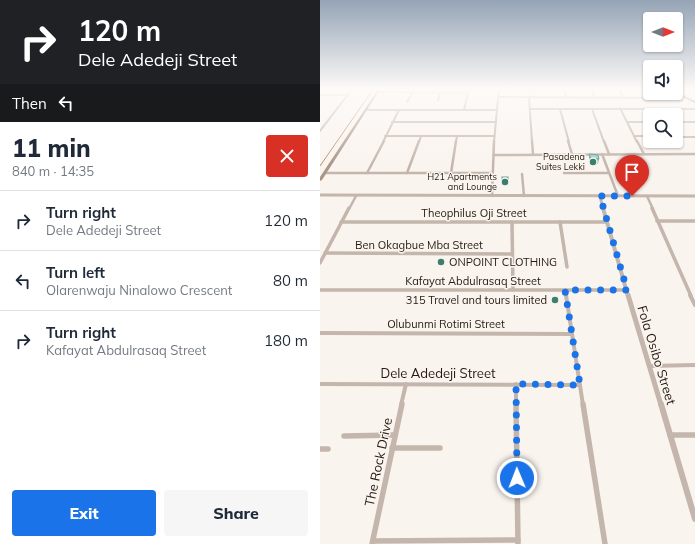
<!DOCTYPE html>
<html lang="en">
<head>
<meta charset="utf-8">
<style>
  body { margin:0; font-family:Mulish,sans-serif; background:#f6f6f7; color:#1f2937; height:100vh; display:flex; flex-direction:column; font-size:15px; white-space:nowrap }
  * { box-sizing:border-box; margin:0 }
  p { font-size:13px; color:#747a83 }
  .icon { flex:none; width:22px; height:22px; fill:none; stroke:currentColor; stroke-width:2; stroke-linecap:round; stroke-linejoin:round }
  .map { position:relative; flex:1; overflow:hidden }
  .panel { display:flex; flex-direction:column; background:#fff; width:320px }
  .panel>* { flex:none }
  .banner { background:#202124; color:#fff; overflow:hidden }
  .needle { width:26px; rotate:90deg }
  .controls { position:absolute; left:323px; top:12px; display:grid; gap:8px }
  .controls a { display:grid; place-items:center; width:40px; height:40px; border-radius:4px; background:#fff; box-shadow:0 1px 3px #0004; font-size:20px }
  .pin { position:absolute; display:grid; place-items:center; width:34px; height:34px; color:#fff; margin:-41px -17px; border-radius:50% 50% 50% 0; rotate:-45deg; box-shadow:0 0 4px #0007 }
  .pin .icon { rotate:45deg }
  .me { position:absolute; width:44px; margin:-22px; rotate:359deg; stroke-linejoin:round; filter:drop-shadow(0 0 3px #0008) }
  .turn { display:flex; align-items:center; gap:14px; height:84px; padding:0 12px; font-size:18px }
  .turn .icon { width:52px; height:52px; stroke-width:2.5 }
  .turn b { display:block; font-size:28px; line-height:34px }
  .then { display:flex; align-items:center; height:38px; padding:0 12px; background:#0003; gap:8px; font-size:15px }
  .round { display:grid; place-items:center; flex:none; width:42px; height:42px; border-radius:4px; background:#f6f6f7 }
  .headline { display:flex; align-items:center; justify-content:space-between; height:68px; padding:0 12px }
  h1 { font-size:24px; font-weight:800; line-height:30px }
  .button { display:flex; gap:8px; margin-top:auto; padding:8px 12px }
  .button a { flex:1; height:46px; border-radius:4px; background:#1a73e8; color:#fff; font-size:16px; font-weight:800; line-height:46px; text-align:center }
  .button a+a { background:#f6f6f7; color:#1f2937 }
  ul { padding:0; list-style:none }
  li { display:flex; align-items:center; gap:12px; height:60px; padding:0 12px; border-top:1px solid #e0e1e3 }
  li div { flex:1 }
  li b { display:block; font-size:15px }
  li em { font-style:normal }
  main { display:flex; flex:1; min-height:0 }
  .map>svg:first-child { display:block }
  .lines { fill:none; stroke-linecap:round; stroke-linejoin:round }
  .stream { stroke:#b98d6b; stroke-width:1 }
  .minor-far4 { stroke:#c4b6ac; stroke-width:2 }
  .minor-far3 { stroke:#c4b6ac; stroke-width:2.5 }
  .minor-far2 { stroke:#c4b6ac; stroke-width:3.5 }
  .minor-far1 { stroke:#c4b6ac; stroke-width:4 }
  .minor { stroke:#c4b6ac; stroke-width:5.5 }
  .tertiary-far3 { stroke:#c4b6ac; stroke-width:3 }
  .tertiary-far2 { stroke:#c4b6ac; stroke-width:4 }
  .tertiary-far1 { stroke:#c4b6ac; stroke-width:5 }
  .tertiary { stroke:#c4b6ac; stroke-width:6 }
  .secondary { fill:#ab9788; fill-rule:evenodd }
  .primary { fill:#99806e; fill-rule:evenodd }
  .wall { fill:#81baad }
  .building { fill:#96d8c9; stroke:#69978d }
  .route { stroke:#1a73e8; stroke-width:7; stroke-dasharray:0 12.6 }
  .poi-dot { fill:#3b7e70; stroke:#faf4ef; stroke-width:1.5 }
  .labels { text-anchor:middle; stroke-width:3; stroke-linejoin:round; paint-order:stroke }
  .far-poi-label { font-size:9px; fill:#251a11; stroke:#faf4ef; text-anchor:end }
  .street-label { font-size:11px; fill:#251a11; stroke:#faf4ef }
  .poi-label { font-size:11px; fill:#251a11; stroke:#faf4ef; text-anchor:start }
  .near-street-label { font-size:13px; fill:#251a11; stroke:#faf4ef }
</style>
</head>
<body>
<main>
<section class="panel">
<div class="banner">
<div class="turn"><svg class="icon" aria-label="right" viewBox="0 0 24 24"><path d="M7 20v-9h11M14 6l5 5-5 5"/></svg><div><b>120 m</b>Dele Adedeji Street</div></div>
<div class="then">Then<svg class="icon" aria-label="left" viewBox="0 0 24 24"><path d="M17 20v-9H6M10 6l-5 5 5 5"/></svg></div>
</div>
<div class="headline"><div><h1>11 min</h1><p>840 m · 14:35</p></div><a class="round" style="background:#d93025;color:#fff"><svg class="icon" aria-label="close" viewBox="0 0 24 24"><path d="M6 6l12 12M18 6L6 18"/></svg></a></div>
<ul>
<li><svg class="icon" aria-label="right" viewBox="0 0 24 24"><path d="M7 20v-9h11M14 6l5 5-5 5"/></svg><div><b>Turn right</b><p>Dele Adedeji Street</p></div><em>120 m</em></li>
<li><svg class="icon" aria-label="left" viewBox="0 0 24 24"><path d="M17 20v-9H6M10 6l-5 5 5 5"/></svg><div><b>Turn left</b><p>Olarenwaju Ninalowo Crescent</p></div><em>80 m</em></li>
<li><svg class="icon" aria-label="right" viewBox="0 0 24 24"><path d="M7 20v-9h11M14 6l5 5-5 5"/></svg><div><b>Turn right</b><p>Kafayat Abdulrasaq Street</p></div><em>180 m</em></li>
</ul>
<div class="button"><a>Exit</a><a>Share</a></div>
</section>
<div class="map">
<svg width="375" height="544" viewBox="0 0 375 544">
  <rect width="100%" height="100%" fill="#faf4ef"/>
  <g class="lines">
    <polyline class="stream" points="0,166 54,88"/>
    <g class="minor-far4">
      <polyline points="208,88 209,91"/>
      <polyline points="244,88 246,98"/>
      <polyline points="271,88 275,98"/>
      <polyline points="298,88 304,98"/>
      <polyline points="326,88 330,92"/>
      <polyline points="370,88 375,90"/>
      <polyline points="57,92 148,93"/>
      <polyline points="0,95 28,95"/>
      <polyline points="179,97 356,98 366,96"/>
      <polyline points="209,97 212,142"/>
      <polyline points="118,100 120,93"/>
      <polyline points="87,102 92,93"/>
      <polyline points="300,108 317,142"/>
      <polyline points="210,109 375,109"/>
      <polyline points="240,109 249,142"/>
      <polyline points="272,109 284,142"/>
      <polyline points="46,110 176,110"/>
      <polyline points="144,110 149,88"/>
      <polyline points="72,122 176,122"/>
      <polyline points="307,122 330,122"/>
      <polyline points="356,122 375,122"/>
      <polyline points="0,131 33,88"/>
      <polyline points="65,136 174,136"/>
      <polyline points="314,136 330,136"/>
      <polyline points="356,137 375,137"/>
      <polyline points="63,142 79,110"/>
      <polyline points="99,142 101,136"/>
      <polyline points="136,142 137,136"/>
      <polyline points="174,142 179,88"/>
    </g>
    <g class="minor-far3">
      <polyline points="212,141 213,154"/>
      <polyline points="248,141 252,154"/>
      <polyline points="284,141 289,154"/>
      <polyline points="317,141 324,154"/>
      <polyline points="282,154 298,196"/>
      <polyline points="314,154 323,171"/>
      <polyline points="174,155 375,154"/>
      <polyline points="5,173 172,173"/>
      <polyline points="47,173 64,141"/>
      <polyline points="87,173 99,141"/>
      <polyline points="131,173 136,141"/>
      <polyline points="244,173 288,173"/>
      <polyline points="202,174 204,196"/>
      <polyline points="301,174 311,196"/>
      <polyline points="172,196 174,141"/>
      <polyline points="327,196 333,209"/>
      <polyline points="29,209 36,196"/>
    </g>
    <g class="minor-far2">
      <polyline points="332,208 371,296"/>
      <polyline points="337,221 375,221"/>
      <polyline points="21,222 286,222"/>
      <polyline points="192,222 193,290"/>
      <polyline points="240,222 247,267"/>
      <polyline points="5,253 192,254"/>
      <polyline points="0,263 29,208"/>
      <polyline points="0,290 307,290"/>
      <polyline points="245,290 246,296"/>
    </g>
    <g class="minor-far1">
      <polyline points="246,295 263,405"/>
      <polyline points="370,295 375,305"/>
      <polyline points="0,333 252,334"/>
      <polyline points="329,366 375,365"/>
      <polyline points="0,384 260,385"/>
      <polyline points="196,384 196,405"/>
      <polyline points="81,405 86,384"/>
    </g>
    <g class="minor">
      <polyline points="196,404 198,544"/>
      <polyline points="263,404 285,544"/>
      <polyline points="350,435 375,435"/>
      <polyline points="24,436 75,435"/>
      <polyline points="72,448 120,448"/>
      <polyline points="0,449 8,449"/>
      <polyline points="53,541 198,540"/>
      <polyline points="52,544 82,404"/>
    </g>
    <g class="tertiary-far3">
      <polyline points="0,195 375,196"/>
      <polyline points="280,196 283,209"/>
    </g>
    <polyline class="tertiary-far2" points="283,208 308,296"/>
    <polyline class="tertiary-far1" points="308,295 341,405"/>
    <polyline class="tertiary" points="341,404 375,519"/>
    <polygon class="secondary" points="59,88 61,88 2,180 0,181 0,177"/>
    <polygon class="primary" points="356,92 375,101 375,103 354,93"/>
  </g>
  <g class="wall">
    <polygon points="269,154 279,159 278,164 270,164 269,159"/>
    <rect x="182" y="177" width="6" height="7"/>
  </g>
  <g class="building">
    <polygon points="269,154 278,155 279,159 271,159"/>
    <rect x="182" y="177" width="6" height="4"/>
  </g>
  <linearGradient id="sky" x2="0" y2="1"><stop stop-color="#95a4b6"/><stop offset="0.54" stop-color="#fdfaf8"/><stop offset="1" stop-color="#fdfaf8" stop-opacity="0"/></linearGradient>
  <rect width="375" height="164" fill="url(#sky)"/>
  <g class="lines">
    <polyline class="route" points="197,478 196,384 260,385 245,290 307,290 280,196 312,196"/>
  </g>
  <g class="poi-dot">
    <circle cx="273" cy="162" r="4"/>
    <circle cx="185" cy="182" r="4"/>
    <circle cx="121" cy="262" r="4"/>
    <circle cx="235" cy="300" r="4"/>
  </g>
  <g class="labels">
    <g class="far-poi-label">
      <text x="265" y="160">Pasadena<tspan x="265" dy="10">Suites Lekki</tspan></text>
      <text x="177" y="180">H21 Apartments<tspan x="177" dy="10">and Lounge</tspan></text>
    </g>
    <g class="street-label">
      <text x="154" y="217">Theophilus Oji Street</text>
      <text x="99" y="249">Ben Okagbue Mba Street</text>
      <text x="153" y="285">Kafayat Abdulrasaq Street</text>
      <text x="126" y="328">Olubunmi Rotimi Street</text>
    </g>
    <g class="poi-label">
      <text x="129" y="266">ONPOINT CLOTHING</text>
      <text x="227" y="304" text-anchor="end">315 Travel and tours limited</text>
    </g>
    <g class="near-street-label">
      <text transform="translate(337 355) rotate(73)" y="5">Fola Osibo Street</text>
      <text x="118" y="378">Dele Adedeji Street</text>
      <text transform="translate(58 462) rotate(-78)" y="5">The Rock Drive</text>
    </g>
  </g>
</svg>
<div class="controls">
<a><svg class="needle" viewBox="-14 -14 28 28"><path d="M0-13l5 13h-10z" fill="#e53935"/><path d="M0 13l5-13h-10z" fill="#747a83"/></svg></a>
<a><svg class="icon" aria-label="sound" viewBox="0 0 24 24"><path d="M4 9h4l5-4v14l-5-4H4zM17 9q2 3 0 6"/></svg></a>
<a><svg class="icon" aria-label="search" viewBox="0 0 24 24"><circle cx="10" cy="10" r="6"/><path d="M15 15l6 6"/></svg></a>
</div>
<div class="pin" style="left:312px;top:196px;background:#d93025"><svg class="icon" aria-label="arrive" viewBox="0 0 24 24"><path d="M6 21V4h12l-3 4 3 4H6"/></svg></div>
<svg class="me" style="left:197px;top:478px" viewBox="-20 -20 40 40"><circle r="17" fill="#1a73e8" stroke="#fff" stroke-width="3"/><path d="M0-11L8 9 0 5-8 9z" fill="#fff"/></svg>
</div>
</main>
</body>
</html>
